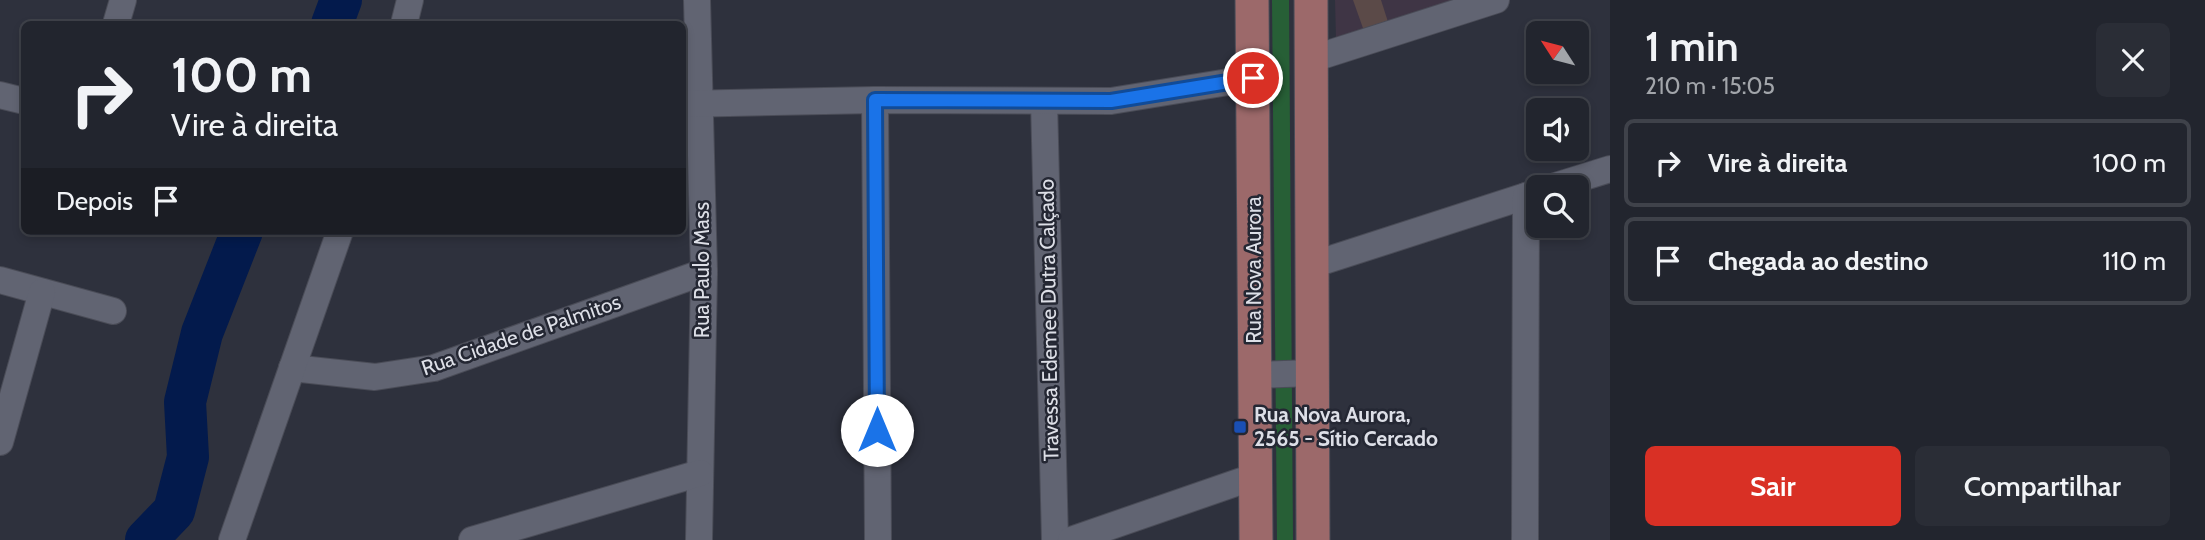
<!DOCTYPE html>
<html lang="pt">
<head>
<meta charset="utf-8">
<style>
  body { margin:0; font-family:Cabin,sans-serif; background:#2a2d36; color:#f1f3f6; height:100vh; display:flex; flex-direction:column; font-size:26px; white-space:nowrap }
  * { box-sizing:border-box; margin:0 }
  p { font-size:23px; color:#a2a5aa }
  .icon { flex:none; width:38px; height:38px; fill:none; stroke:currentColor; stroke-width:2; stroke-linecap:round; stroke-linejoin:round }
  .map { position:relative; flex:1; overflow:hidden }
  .side { display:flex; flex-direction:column; background:#22252e; width:595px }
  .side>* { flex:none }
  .guide { position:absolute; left:21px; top:21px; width:665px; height:214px; border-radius:10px; box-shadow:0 4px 10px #0003,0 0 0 2px #3f424a; background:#22252e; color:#f1f3f6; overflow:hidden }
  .needle { width:46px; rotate:306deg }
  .fabs { position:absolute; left:1526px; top:21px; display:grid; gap:14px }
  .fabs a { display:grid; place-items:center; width:63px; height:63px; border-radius:10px; background:#22252e; box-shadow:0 4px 10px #0003,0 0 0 2px #3f424a; font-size:35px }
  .pin { position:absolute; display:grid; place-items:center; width:60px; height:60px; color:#fff; margin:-30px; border:4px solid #fff; border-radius:50%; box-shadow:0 2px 7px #0007 }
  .me { position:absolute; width:77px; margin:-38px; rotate:0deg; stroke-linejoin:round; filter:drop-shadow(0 0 5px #0008) }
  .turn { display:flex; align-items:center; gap:24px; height:147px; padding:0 35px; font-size:32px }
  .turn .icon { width:91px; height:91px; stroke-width:2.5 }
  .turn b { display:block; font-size:49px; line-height:60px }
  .then { display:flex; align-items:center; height:66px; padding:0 35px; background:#0003; gap:14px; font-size:26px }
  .round { display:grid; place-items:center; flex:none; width:74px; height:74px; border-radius:10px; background:#2a2d36 }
  .overview { display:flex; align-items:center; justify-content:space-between; height:119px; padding:0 35px }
  h1 { font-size:42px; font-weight:600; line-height:52px }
  .button { display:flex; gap:14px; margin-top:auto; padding:14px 35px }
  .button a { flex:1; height:80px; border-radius:10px; background:#d93025; color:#fff; font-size:28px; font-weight:600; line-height:80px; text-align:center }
  .button a+a { background:#2a2d36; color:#f1f3f6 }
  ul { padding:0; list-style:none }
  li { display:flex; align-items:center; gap:21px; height:88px; margin:0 14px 10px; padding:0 21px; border:4px solid #3f424a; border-radius:10px }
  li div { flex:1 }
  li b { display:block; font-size:26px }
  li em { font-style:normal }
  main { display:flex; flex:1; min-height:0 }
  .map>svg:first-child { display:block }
  .education { fill:#3f3545 }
  .green { fill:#275f36 }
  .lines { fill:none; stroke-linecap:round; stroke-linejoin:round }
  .river { stroke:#031a4c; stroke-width:42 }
  .building { fill:#5b4a48 }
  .minor-casing { stroke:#4a4c57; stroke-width:28 }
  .major-casing { stroke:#4a4c57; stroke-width:35 }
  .minor { stroke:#616472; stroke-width:26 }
  .major { stroke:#9c696a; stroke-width:33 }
  .route-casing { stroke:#114b97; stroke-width:18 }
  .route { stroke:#1a73e8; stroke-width:12 }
  .transit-dot { fill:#1a4fb4; stroke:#242733; stroke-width:2.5 }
  .labels { text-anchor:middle; stroke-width:5; stroke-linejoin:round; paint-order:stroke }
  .street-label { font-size:21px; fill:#dddfe7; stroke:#242733 }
  .poi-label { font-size:21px; font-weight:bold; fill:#dddfe7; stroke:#242733; text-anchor:start }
</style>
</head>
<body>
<main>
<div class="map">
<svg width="1610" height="540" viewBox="0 0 1610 540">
  <rect width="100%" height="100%" fill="#2e313d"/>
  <polygon class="education" points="1335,0 1456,0 1336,40"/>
  <polygon class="green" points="1272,0 1289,0 1293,540 1277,540"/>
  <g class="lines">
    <g class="river">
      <polyline points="332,24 341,0"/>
      <polyline points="146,540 174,511 188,457 185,402 202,333 242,231"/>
    </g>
  </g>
  <polygon class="building" points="1353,0 1381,0 1388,22 1364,31"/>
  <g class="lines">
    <defs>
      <g id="minor">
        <polyline points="697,0 704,272 699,540"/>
        <polyline points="116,24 123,0"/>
        <polyline points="404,24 410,0"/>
        <polyline points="1312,59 1496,0"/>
        <polyline points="0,95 24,101"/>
        <polyline points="875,100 878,540"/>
        <polyline points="1044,101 1055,540"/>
        <polyline points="682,104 875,100 1111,101 1253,78"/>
        <polyline points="1552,187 1610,169"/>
        <polyline points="1312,265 1538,192"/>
        <polyline points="0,280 113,311"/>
        <polyline points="292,368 375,377 434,368 704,272"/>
        <polyline points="1255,375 1313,373"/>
        <polyline points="0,442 42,292"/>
        <polyline points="232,540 340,231"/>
        <polyline points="472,540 700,473"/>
        <polyline points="1071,540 1256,476"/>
        <polyline points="1525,540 1526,196"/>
      </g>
      <g id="major">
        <polyline points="1252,0 1256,540"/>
        <polyline points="1311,0 1313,540"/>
      </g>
    </defs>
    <use href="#minor" class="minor-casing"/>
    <use href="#major" class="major-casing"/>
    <use href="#minor" class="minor"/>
    <use href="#major" class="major"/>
  </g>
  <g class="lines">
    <defs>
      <polyline id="route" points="877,430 875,100 1111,101 1253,78"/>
    </defs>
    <use href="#route" class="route-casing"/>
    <use href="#route" class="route"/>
  </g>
  <rect class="transit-dot" x="1233" y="420" width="14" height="14" rx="3.5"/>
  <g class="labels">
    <g class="street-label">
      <text transform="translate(702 270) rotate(-90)" y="7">Rua Paulo Mass</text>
      <text transform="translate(1254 270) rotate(-90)" y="7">Rua Nova Aurora</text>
      <text transform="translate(1049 320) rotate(-91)" y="7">Travessa Edemee Dutra Calçado</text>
      <text transform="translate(521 335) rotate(-19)" y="7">Rua Cidade de Palmitos</text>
    </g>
    <g class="poi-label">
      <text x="1254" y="422">Rua Nova Aurora,<tspan x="1254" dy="24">2565 - Sítio Cercado</tspan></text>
    </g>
  </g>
</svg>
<div class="fabs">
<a><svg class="needle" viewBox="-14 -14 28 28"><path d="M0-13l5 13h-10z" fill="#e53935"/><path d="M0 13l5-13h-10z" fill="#a2a5aa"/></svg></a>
<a><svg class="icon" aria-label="sound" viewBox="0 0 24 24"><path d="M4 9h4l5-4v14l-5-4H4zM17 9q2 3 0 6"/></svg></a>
<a><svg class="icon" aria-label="search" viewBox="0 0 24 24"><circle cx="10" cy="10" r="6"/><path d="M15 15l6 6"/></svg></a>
</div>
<div class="pin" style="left:1253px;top:78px;background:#d93025"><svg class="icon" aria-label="arrive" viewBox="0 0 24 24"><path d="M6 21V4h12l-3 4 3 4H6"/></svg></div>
<svg class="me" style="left:877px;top:430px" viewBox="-20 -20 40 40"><circle r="19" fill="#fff"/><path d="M0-13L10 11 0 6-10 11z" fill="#1a73e8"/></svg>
<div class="guide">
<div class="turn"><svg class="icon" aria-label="right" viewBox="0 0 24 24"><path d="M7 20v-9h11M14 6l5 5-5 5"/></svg><div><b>100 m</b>Vire à direita</div></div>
<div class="then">Depois<svg class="icon" aria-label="arrive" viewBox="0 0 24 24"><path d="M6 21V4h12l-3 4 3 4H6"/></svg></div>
</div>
</div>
<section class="side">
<div class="overview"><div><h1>1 min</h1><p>210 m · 15:05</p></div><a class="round"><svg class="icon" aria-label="close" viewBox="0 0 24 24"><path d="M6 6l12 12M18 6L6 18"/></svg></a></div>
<ul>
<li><svg class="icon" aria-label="right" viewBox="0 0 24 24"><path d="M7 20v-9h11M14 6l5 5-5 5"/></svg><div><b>Vire à direita</b></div><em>100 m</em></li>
<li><svg class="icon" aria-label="arrive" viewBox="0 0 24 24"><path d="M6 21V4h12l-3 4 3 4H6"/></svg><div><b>Chegada ao destino</b></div><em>110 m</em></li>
</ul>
<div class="button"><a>Sair</a><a>Compartilhar</a></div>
</section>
</main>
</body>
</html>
